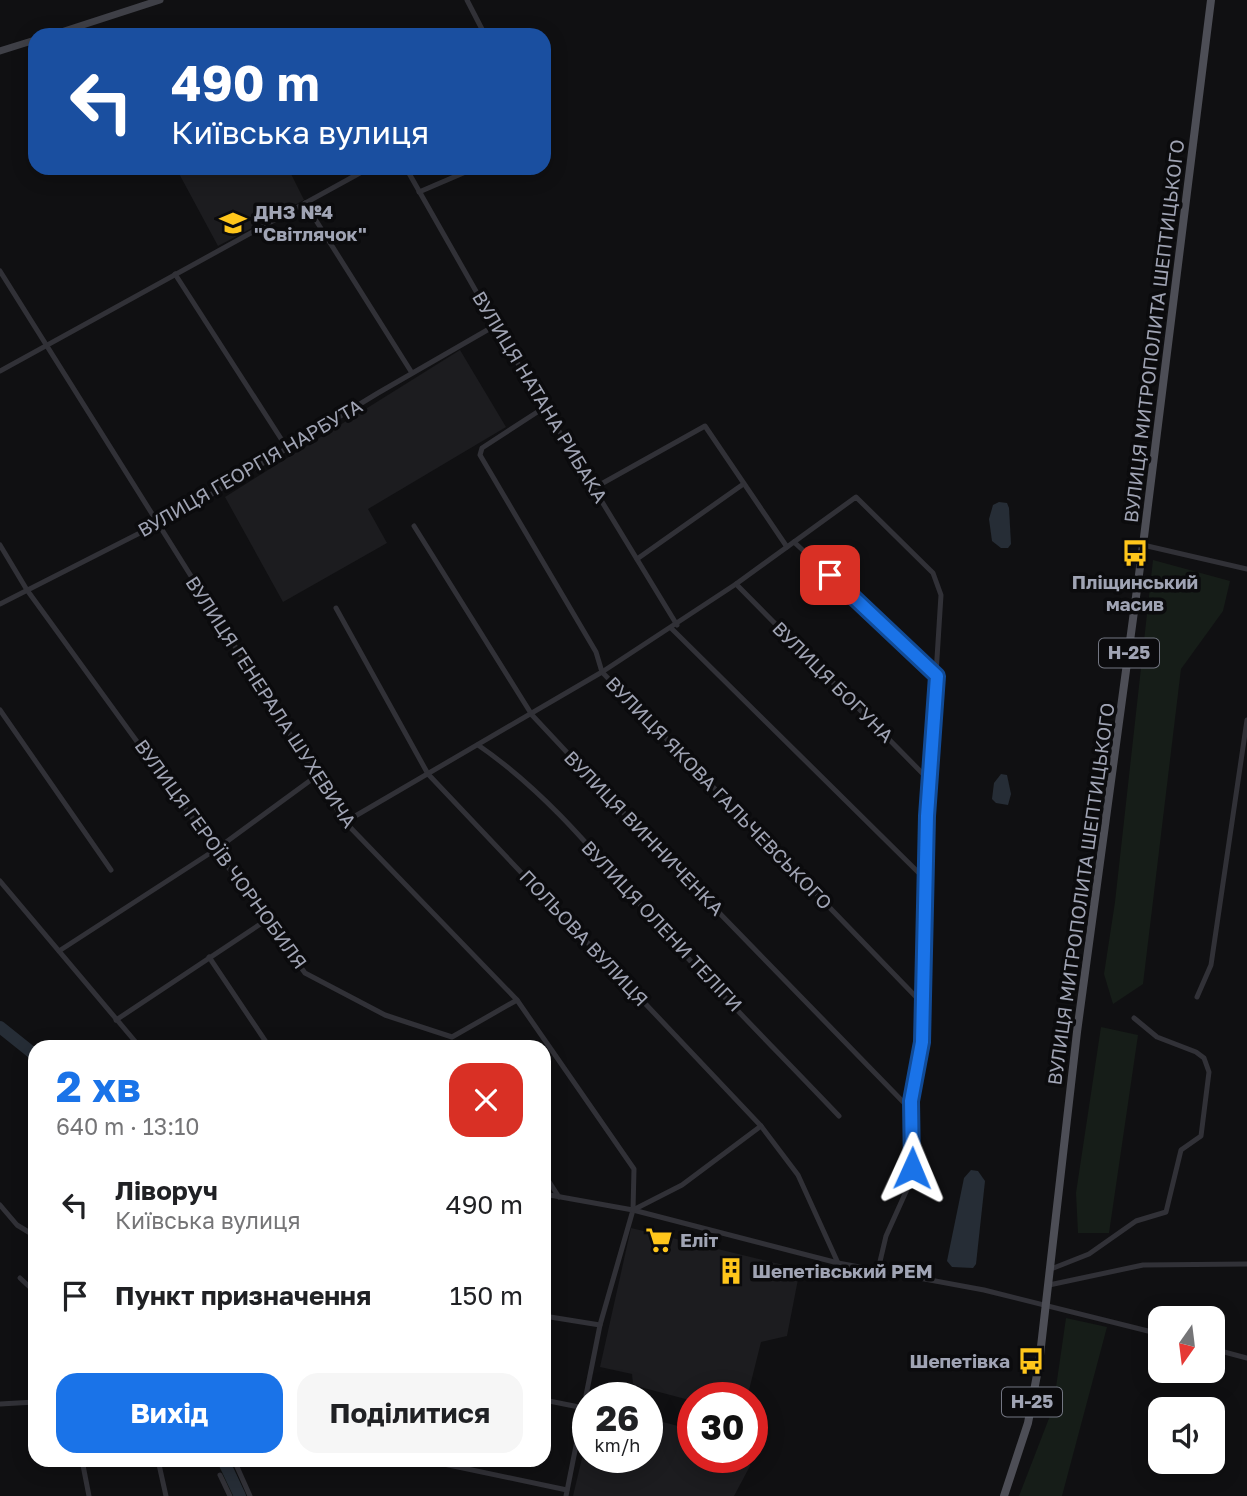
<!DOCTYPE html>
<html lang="uk">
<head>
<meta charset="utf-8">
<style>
  body { margin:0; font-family:"Golos Text",sans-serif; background:#f6f6f6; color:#202124; height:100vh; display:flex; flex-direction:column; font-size:26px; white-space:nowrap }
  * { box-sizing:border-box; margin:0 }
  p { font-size:23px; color:#757577 }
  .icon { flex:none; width:38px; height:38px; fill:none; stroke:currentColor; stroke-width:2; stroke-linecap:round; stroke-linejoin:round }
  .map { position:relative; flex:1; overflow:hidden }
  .panel { position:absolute; left:28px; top:1040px; width:523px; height:427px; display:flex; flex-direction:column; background:#fff; border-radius:21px; box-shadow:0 4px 18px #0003 }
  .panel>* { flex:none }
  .banner { position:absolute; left:28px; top:28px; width:523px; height:147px; border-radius:21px; box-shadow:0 4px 18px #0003; background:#1a4fa0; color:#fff; overflow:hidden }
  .needle { width:46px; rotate:194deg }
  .buttons { position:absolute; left:1148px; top:1306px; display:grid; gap:14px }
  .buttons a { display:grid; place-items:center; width:77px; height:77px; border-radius:14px; background:#fff; box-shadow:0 4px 18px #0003; font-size:35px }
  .speed { position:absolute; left:572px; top:1382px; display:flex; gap:14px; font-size:35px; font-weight:700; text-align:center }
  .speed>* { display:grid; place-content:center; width:91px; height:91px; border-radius:50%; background:#fff; box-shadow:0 4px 18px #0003; line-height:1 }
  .speed small { font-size:18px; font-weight:400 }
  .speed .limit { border:10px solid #d22; background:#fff; color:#111 }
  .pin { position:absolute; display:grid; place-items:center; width:60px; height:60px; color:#fff; margin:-30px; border-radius:14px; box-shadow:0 4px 10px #0006 }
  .me { position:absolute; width:77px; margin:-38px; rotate:1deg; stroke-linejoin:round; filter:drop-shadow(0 0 5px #0008) }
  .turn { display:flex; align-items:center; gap:24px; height:147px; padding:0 28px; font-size:32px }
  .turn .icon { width:91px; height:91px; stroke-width:2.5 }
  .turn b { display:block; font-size:49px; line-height:60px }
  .round { display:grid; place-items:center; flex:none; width:74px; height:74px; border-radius:21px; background:#f6f6f6 }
  .overview { display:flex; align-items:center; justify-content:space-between; height:119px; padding:0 28px }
  h1 { font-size:42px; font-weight:700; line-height:52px; color:#1a73e8 }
  .primary-button { display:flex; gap:14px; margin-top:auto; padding:14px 28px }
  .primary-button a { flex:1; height:80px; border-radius:21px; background:#1a73e8; color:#fff; font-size:28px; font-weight:700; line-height:80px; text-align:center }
  .primary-button a+a { background:#f6f6f6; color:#202124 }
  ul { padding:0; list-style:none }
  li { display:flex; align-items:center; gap:21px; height:91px; padding:0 28px }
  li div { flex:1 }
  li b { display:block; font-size:26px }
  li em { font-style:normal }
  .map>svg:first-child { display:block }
  .built { fill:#1c1c1f }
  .green { fill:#161d18 }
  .water { fill:#262d36 }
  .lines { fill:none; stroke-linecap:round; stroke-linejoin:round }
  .river { stroke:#262d36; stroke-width:12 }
  .minor { stroke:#313137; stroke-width:5 }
  .secondary { stroke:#3f4047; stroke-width:7 }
  .primary { stroke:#4d4e56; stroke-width:8 }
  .route-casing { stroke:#114b97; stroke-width:18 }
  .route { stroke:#1a73e8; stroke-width:12 }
  .labels { text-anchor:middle; stroke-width:7; stroke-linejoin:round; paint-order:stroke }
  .shield { fill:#0b0b0d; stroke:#737682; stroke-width:2 }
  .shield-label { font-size:18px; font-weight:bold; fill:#a0a4b4 }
  .poi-label { font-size:19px; font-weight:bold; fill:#a0a4b4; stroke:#0b0b0d; text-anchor:start }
  .street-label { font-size:19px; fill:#a0a4b4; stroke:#0b0b0d }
</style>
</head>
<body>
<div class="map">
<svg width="1247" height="1496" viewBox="0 0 1247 1496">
  <rect width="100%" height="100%" fill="#101012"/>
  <g class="built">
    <polygon points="176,168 288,168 304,200 218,246"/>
    <polygon points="460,350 506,427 368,509 387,543 283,602 225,497"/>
    <polygon points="631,1228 800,1269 787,1336 761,1342 747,1398 693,1401 640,1387 633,1384 632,1374 600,1367"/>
    <polygon points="648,1418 693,1430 693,1458 750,1458 750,1466 734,1496 573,1496 588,1433 588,1458 648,1458"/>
  </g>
  <g class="green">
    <polygon points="1153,560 1230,581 1223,611 1181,669 1143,984 1113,1004 1104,974 1115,902"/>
    <polygon points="1101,1027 1138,1035 1109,1233 1078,1233 1076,1193"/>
    <polygon points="1066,1318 1107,1327 1062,1496 1019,1496 1053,1408"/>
    <polygon points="216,1460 230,1460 246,1496 233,1496"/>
  </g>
  <g class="water">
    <polygon points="999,502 1007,503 1009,508 1011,544 1008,548 1001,548 992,541 989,519 993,505"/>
    <polygon points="1001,774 1007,775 1011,794 1008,805 996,803 992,799 994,783"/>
    <polygon points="971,1170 978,1171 985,1181 976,1264 973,1268 952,1267 947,1261 964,1178"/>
  </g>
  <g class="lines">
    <g class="river">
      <polyline points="0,1027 35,1055"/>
      <polyline points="223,1460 240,1496"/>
    </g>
    <g class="minor">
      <polyline points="467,0 485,35"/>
      <polyline points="406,168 506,344 677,625"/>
      <polyline points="419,192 475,168"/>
      <polyline points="305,203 412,373"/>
      <polyline points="0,271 345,822 517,1000 634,1169 633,1210 600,1325 566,1496"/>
      <polyline points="175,274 287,448"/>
      <polyline points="0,371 369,168"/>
      <polyline points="545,407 482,448 480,455 596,652 602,672 920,1001"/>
      <polyline points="594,488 705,426 787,547"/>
      <polyline points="414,526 532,715 663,855 911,1110"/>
      <polyline points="794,542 938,676"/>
      <polyline points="0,545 27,590 305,973 385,1015 452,1037 517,1000"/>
      <polyline points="1143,545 1247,569"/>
      <polyline points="637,559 742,485"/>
      <polyline points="736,584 929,780"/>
      <polyline points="0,604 189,508 378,393 496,325"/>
      <polyline points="336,608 428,774 761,1126 798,1175 838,1263"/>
      <polyline points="671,628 924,878"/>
      <polyline points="0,710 111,870"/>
      <path d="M478,745C551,795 604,864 662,930C719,993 780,1054 839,1116"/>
      <polyline points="345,822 602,672 736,584 856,497 933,573 941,595 927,816 921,1042 911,1101 912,1168 909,1185 886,1236 878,1270"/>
      <polyline points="0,881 139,1046"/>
      <polyline points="59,951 218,848 315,777"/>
      <polyline points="209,957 266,1042 273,1046"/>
      <polyline points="1197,997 1211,965 1247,720"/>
      <polyline points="116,1020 268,919"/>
      <polyline points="544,1174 559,1197"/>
      <polyline points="544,1194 633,1210 838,1263 984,1290 1160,1334"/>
      <polyline points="0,1205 17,1225 35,1236"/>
      <polyline points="633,1210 682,1185 761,1126"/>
      <polyline points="1051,1269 1089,1254 1136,1221 1166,1212 1181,1150 1201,1136 1209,1072 1204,1058 1196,1052 1157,1037 1134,1018"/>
      <polyline points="20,1278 35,1292"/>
      <polyline points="1049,1285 1143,1265 1247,1264"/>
      <polyline points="544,1316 600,1325"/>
      <polyline points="1213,1349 1247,1358"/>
      <polyline points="544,1400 584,1408"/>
      <polyline points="0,1404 35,1402"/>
      <polyline points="82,1460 89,1496"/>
      <polyline points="158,1460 166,1496"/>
      <polyline points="234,1460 250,1496"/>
      <polyline points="425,1460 567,1490"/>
      <polyline points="220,1475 230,1496"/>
    </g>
    <g class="secondary">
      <polyline points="52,35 160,0"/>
      <polyline points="0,51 35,40"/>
    </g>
    <polyline class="primary" points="1004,1496 1028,1423 1039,1364 1077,1032 1143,545 1211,0"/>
  </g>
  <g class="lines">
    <defs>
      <polyline id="route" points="830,575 937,676 927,816 922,1042 911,1101 912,1168"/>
    </defs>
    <use href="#route" class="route-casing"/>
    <use href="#route" class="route"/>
  </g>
  <defs>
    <symbol id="school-bare" viewBox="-9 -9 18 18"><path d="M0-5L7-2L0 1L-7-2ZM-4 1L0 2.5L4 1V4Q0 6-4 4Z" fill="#ffc61b" stroke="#0b0b0d" stroke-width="2.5" paint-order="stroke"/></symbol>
    <symbol id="bus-bare" viewBox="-9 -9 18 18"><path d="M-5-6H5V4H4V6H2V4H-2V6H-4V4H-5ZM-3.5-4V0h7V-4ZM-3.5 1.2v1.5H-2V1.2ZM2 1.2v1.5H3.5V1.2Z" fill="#ffc61b" stroke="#0b0b0d" stroke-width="2.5" paint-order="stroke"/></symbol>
    <symbol id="supermarket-bare" viewBox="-9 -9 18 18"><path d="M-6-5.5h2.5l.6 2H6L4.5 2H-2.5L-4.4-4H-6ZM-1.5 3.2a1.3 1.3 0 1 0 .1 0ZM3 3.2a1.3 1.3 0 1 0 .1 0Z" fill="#ffc61b" stroke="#0b0b0d" stroke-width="2.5" paint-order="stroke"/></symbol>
    <symbol id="building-bare" viewBox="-9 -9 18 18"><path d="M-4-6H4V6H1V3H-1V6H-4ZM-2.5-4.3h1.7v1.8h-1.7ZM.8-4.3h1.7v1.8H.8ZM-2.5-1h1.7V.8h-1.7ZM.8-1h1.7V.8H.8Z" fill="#ffc61b" stroke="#0b0b0d" stroke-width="2.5" paint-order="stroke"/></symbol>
  </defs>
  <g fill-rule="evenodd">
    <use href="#school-bare" x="214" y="204" width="38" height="38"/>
    <use href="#bus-bare" x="1116" y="534" width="38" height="38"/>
    <use href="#supermarket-bare" x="640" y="1221" width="38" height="38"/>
    <use href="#building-bare" x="712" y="1252" width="38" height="38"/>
    <use href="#bus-bare" x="1012" y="1342" width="38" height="38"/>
  </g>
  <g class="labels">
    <g class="shield">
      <rect x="1099" y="638.5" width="60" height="29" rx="5"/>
      <rect x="1002" y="1387.5" width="60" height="29" rx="5"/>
    </g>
    <g class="shield-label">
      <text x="1129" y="659">Н-25</text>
      <text x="1032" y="1408">Н-25</text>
    </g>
    <g class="poi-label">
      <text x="254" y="219">ДНЗ №4<tspan x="254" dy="22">"Світлячок"</tspan></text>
      <text x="1135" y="589" text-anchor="middle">Пліщинський<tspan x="1135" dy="22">масив</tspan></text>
      <text x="680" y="1247">Еліт</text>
      <text x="752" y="1278">Шепетівський РЕМ</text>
      <text x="1010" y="1368" text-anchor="end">Шепетівка</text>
    </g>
    <g class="street-label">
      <text transform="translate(1154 331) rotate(-83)" y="7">ВУЛИЦЯ МИТРОПОЛИТА ШЕПТИЦЬКОГО</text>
      <text transform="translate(540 397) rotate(59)" y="7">ВУЛИЦЯ НАТАНА РИБАКА</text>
      <text transform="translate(250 468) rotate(-30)" y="7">ВУЛИЦЯ ГЕОРГІЯ НАРБУТА</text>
      <text transform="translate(833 682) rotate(45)" y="7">ВУЛИЦЯ БОГУНА</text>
      <text transform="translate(271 702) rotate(57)" y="7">ВУЛИЦЯ ГЕНЕРАЛА ШУХЕВИЧА</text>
      <text transform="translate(719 793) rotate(46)" y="7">ВУЛИЦЯ ЯКОВА ГАЛЬЧЕВСЬКОГО</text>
      <text transform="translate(644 833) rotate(46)" y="7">ВУЛИЦЯ ВИННИЧЕНКА</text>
      <text transform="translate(221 854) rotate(54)" y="7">ВУЛИЦЯ ГЕРОЇВ ЧОРНОБИЛЯ</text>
      <text transform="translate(1081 894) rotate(-82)" y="7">ВУЛИЦЯ МИТРОПОЛИТА ШЕПТИЦЬКОГО</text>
      <text transform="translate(662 926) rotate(47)" y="7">ВУЛИЦЯ ОЛЕНИ ТЕЛІГИ</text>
      <text transform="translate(584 938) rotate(47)" y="7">ПОЛЬОВА ВУЛИЦЯ</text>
    </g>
  </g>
</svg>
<div class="buttons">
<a><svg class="needle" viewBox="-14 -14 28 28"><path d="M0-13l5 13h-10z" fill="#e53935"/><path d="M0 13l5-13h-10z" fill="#757577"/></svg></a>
<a><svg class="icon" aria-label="sound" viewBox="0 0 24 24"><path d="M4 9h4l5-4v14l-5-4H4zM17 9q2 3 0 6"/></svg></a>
</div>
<div class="speed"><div>26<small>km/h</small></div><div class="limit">30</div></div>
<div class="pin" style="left:830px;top:575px;background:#d93025"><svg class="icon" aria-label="arrive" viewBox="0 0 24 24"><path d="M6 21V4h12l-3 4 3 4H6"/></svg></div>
<svg class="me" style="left:912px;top:1168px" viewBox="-20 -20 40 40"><path d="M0-17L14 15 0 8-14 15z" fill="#1a73e8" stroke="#fff" stroke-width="4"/></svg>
<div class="banner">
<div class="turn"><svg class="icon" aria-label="left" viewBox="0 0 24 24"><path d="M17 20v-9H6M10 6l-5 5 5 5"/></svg><div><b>490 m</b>Київська вулиця</div></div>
</div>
<section class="panel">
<div class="overview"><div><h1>2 хв</h1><p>640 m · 13:10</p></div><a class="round" style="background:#d93025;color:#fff"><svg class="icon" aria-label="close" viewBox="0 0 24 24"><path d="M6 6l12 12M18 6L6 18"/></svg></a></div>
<ul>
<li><svg class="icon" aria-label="left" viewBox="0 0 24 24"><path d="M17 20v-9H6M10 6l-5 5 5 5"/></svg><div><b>Ліворуч</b><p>Київська вулиця</p></div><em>490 m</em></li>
<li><svg class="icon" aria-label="arrive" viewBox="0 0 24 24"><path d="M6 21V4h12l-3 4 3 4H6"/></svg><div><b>Пункт призначення</b></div><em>150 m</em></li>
</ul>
<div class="primary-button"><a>Вихід</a><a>Поділитися</a></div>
</section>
</div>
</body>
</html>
